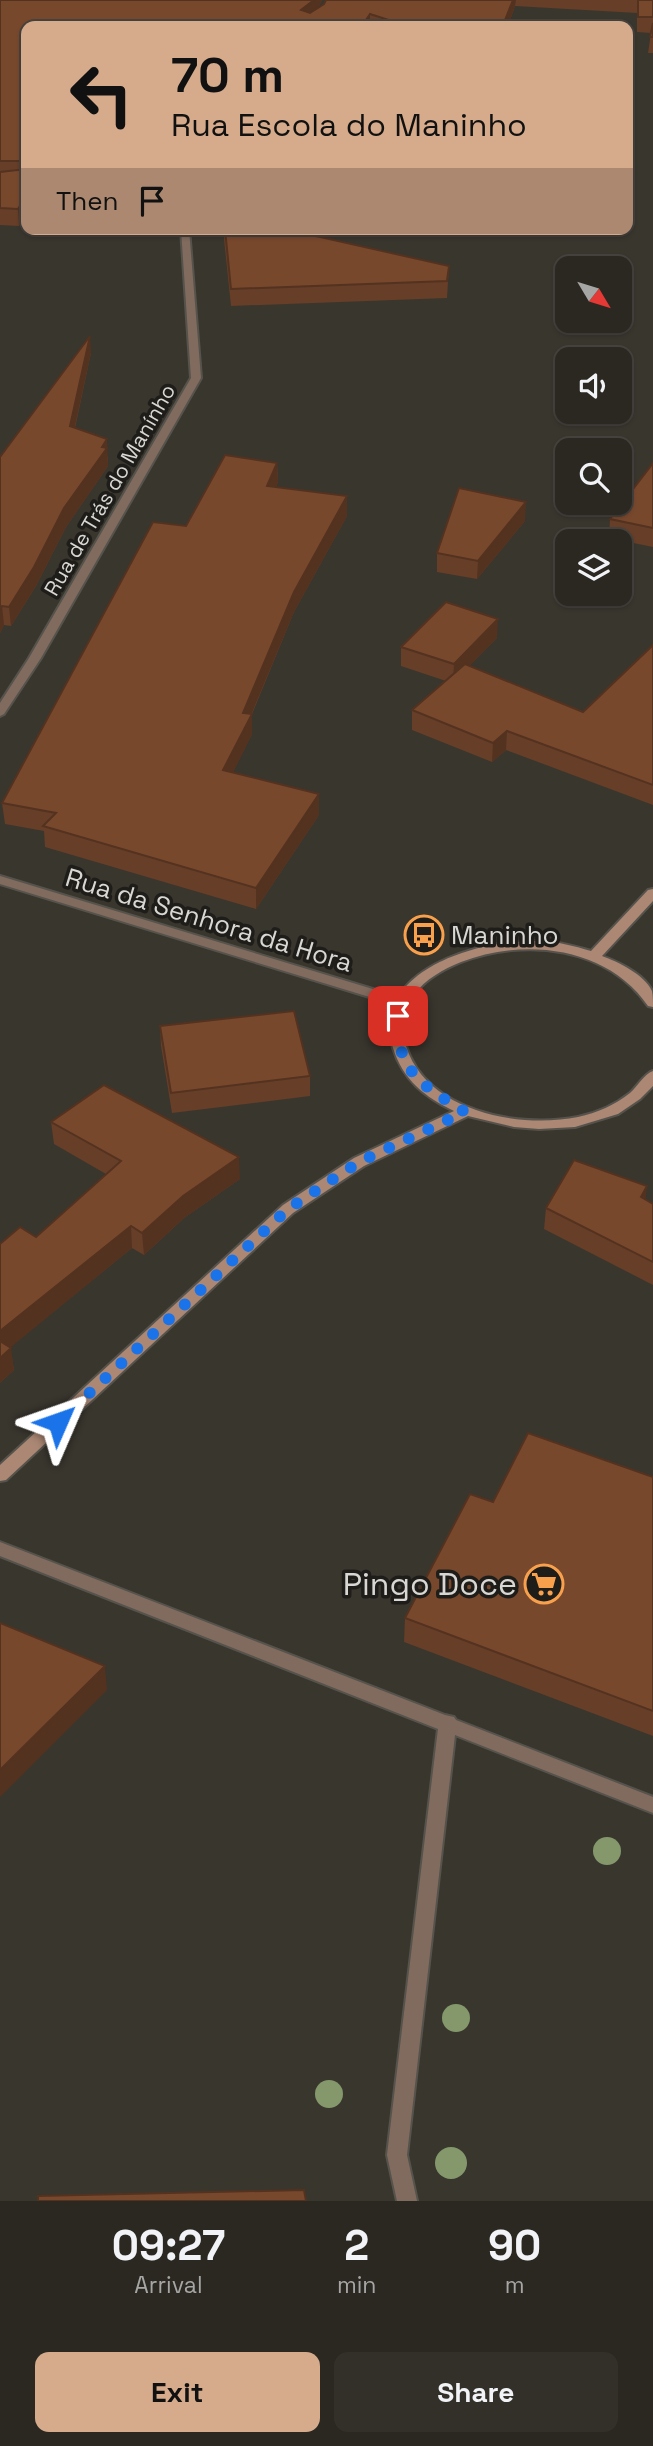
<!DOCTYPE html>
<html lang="en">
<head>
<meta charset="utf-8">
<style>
  body { margin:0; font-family:"Space Grotesk",sans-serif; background:#33302a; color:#f1f3f6; height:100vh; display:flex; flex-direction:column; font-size:26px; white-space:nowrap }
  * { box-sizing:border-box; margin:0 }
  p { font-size:23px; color:#a6a6a5 }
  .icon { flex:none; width:38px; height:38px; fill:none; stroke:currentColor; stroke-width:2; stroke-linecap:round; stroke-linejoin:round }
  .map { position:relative; height:2201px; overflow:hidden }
  .side { display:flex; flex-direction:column; background:#2b2822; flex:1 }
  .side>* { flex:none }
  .guide { position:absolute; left:21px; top:21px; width:612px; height:214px; border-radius:14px; box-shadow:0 2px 5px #0004,0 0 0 2px #474440; background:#d6ab8b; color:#111; overflow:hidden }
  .needle { width:46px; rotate:128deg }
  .controls { position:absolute; left:555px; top:256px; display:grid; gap:14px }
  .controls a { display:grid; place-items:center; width:77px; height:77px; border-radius:14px; background:#2b2822; box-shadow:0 2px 5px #0004,0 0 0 2px #474440; font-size:35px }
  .pin { position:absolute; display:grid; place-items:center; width:60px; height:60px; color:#fff; margin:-30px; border-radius:14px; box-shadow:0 4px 10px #0006 }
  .me { position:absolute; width:77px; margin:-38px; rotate:47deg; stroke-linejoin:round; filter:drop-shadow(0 0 5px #0008) }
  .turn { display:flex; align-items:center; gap:24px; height:147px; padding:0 35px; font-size:32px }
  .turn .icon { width:91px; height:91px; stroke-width:2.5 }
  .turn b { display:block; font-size:49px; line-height:60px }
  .then { display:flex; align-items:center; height:66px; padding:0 35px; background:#0003; gap:14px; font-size:26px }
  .eta { display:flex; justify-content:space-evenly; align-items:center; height:119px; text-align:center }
  .eta b { font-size:42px; font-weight:700; line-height:49px }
  .button { display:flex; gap:14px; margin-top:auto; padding:14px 35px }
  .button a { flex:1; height:80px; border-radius:14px; background:#d6ab8b; color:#111; font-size:28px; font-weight:700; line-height:80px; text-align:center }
  .button a+a { background:#33302a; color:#f1f3f6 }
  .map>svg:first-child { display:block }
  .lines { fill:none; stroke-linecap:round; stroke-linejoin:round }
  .minor-casing { stroke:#56534c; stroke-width:4 }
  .secondary-casing { stroke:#56534c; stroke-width:4 }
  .minor { fill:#816b5e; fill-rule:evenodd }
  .secondary { fill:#ab8774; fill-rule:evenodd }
  .tree { fill:#84986c }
  .wall { fill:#673e27 }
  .shaded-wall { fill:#543220 }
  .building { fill:#78482d; stroke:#543220; stroke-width:2 }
  .route { stroke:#1a73e8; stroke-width:12; stroke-dasharray:0 21.6 }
  .labels { text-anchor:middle; stroke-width:7; stroke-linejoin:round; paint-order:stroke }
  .far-street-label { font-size:21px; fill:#d9d7d3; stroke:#1f1d1a }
  .street-label { font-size:26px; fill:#d9d7d3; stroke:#1f1d1a }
  .poi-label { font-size:26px; fill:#d9d7d3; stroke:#1f1d1a; text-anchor:start }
  .near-poi-label { font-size:32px; fill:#d9d7d3; stroke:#1f1d1a; text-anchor:end }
</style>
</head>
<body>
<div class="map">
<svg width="653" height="2201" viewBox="0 0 653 2201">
  <rect width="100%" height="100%" fill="#39362e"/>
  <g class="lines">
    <defs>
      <g id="minor">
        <polygon points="181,229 189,229 201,378 41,658 4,714 0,716 0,703 29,658 191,378"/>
        <polygon points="0,876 409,1000 411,1003 404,1007 399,1006 0,884"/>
        <polygon points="0,1542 445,1715 454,1717 456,1720 653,1797 653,1813 455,1735 407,2155 417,2201 397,2201 387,2155 438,1729 0,1556"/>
      </g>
      <path id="secondary" d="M653,889V901L602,956C618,962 644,974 652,991C653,996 653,1002 653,1007L648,1006C608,947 525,937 461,962C444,969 425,979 414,995C404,1009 401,1030 406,1046C426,1111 518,1129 578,1117C597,1113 615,1105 630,1093C638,1086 644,1074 653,1071V1086L640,1099L618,1114L575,1127L539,1129L514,1127L468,1116L364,1166L293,1213L6,1480L0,1481V1465L283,1205L354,1158L454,1111C425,1097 403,1080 393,1048C369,970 481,939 538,941C556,941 574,946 591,951L648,890Z"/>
    </defs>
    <use href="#minor" class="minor-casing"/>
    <use href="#secondary" class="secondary-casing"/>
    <use href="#minor" class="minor"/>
    <use href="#secondary" class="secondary"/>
  </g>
  <g class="tree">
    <circle cx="607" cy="1851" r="14"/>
    <circle cx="456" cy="2018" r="14"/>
    <circle cx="329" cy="2094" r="14"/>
    <circle cx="451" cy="2163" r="16"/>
  </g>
  <g class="wall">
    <polygon points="0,0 322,0 318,8 324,4 326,0 653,0 653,53 648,53 651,33 637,32 637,13 515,6 508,26 26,26 26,215 19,226 0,225"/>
    <polygon points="223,229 301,229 302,233 449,266 447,298 231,306"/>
    <polygon points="91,353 75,428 108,457 108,466 66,527 36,586 11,626 4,625 0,633 0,457"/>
    <polygon points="277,463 278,482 276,487 347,496 347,516 294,612 252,714 252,734 233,772 319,815 256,909 45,847 44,831 5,824 2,803 186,526"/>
    <polygon points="653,463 653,547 609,538 610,519"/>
    <polygon points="525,521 477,579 437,572 437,553"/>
    <polygon points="497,638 469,666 583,712 653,645 653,805 506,750 492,762 412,730 412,710 446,681 401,666 401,647"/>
    <polygon points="160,1026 310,1076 310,1096 172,1113 161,1046"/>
    <polygon points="51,1122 240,1179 184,1218 144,1255 132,1248 10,1347 14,1370 0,1383 36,1237 106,1174 54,1144"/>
    <polygon points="645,1200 653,1204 653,1285 544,1229 546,1208"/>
    <polygon points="653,1477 653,1736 404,1642 405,1618 493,1502"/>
  </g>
  <g class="shaded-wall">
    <polygon points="314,0 322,0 313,17 301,10"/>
    <polygon points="513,0 516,0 515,6 508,26 503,26"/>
    <polygon points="370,14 370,26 362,26"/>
    <polygon points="415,20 415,26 404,26 404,25"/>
    <polygon points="26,196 26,215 19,226 18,209"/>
    <polygon points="90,336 91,353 71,444 70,426"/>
    <polygon points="107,439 108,466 66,527 36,586 11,626 9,607 64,508"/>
    <polygon points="277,463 278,482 268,505 267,486"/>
    <polygon points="347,496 347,516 294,612 251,715 252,714 252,734 224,791 223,770 243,713 294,592"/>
    <polygon points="526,502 525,521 477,579 478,561"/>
    <polygon points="2,606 4,625 0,633 0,611"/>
    <polygon points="498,619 497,638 453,683 454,664"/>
    <polygon points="507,731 506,750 492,762 493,743"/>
    <polygon points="319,794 319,815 256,909 256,888"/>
    <polygon points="239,1157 240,1179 184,1218 144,1255 142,1233 183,1196"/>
    <polygon points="647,1186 645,1207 641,1197"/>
    <polygon points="131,1226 132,1248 0,1356 0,1331"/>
    <polygon points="11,1348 14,1370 0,1383 0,1358"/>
    <polygon points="105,1666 107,1690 0,1797 0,1770"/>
  </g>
  <g class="building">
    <polygon points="0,0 314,0 301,10 310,13 324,4 326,0 513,0 503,25 415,20 404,25 370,14 362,26 26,26 26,166 25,161 0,161"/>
    <rect x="638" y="0" width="15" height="17"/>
    <polygon points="653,23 653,37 650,37"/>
    <polygon points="26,169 26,196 18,209 0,208 0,172"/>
    <polygon points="225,229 301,229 302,233 449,266 447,281 231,289"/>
    <polygon points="90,336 70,426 107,439 102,447 107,448 64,508 34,567 9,607 2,606 0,611 0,457"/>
    <polygon points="225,455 277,463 267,486 347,496 294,592 243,713 252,714 223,770 319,794 256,888 43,826 56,813 2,803 153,522 186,526"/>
    <polygon points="653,463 653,528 610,519"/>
    <polygon points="459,488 526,502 478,561 437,553"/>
    <polygon points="446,602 498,619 454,664 401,647"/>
    <polygon points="653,645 653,785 507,731 493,743 412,710 465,664 583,712"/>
    <polygon points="294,1011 310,1076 171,1093 160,1026"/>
    <polygon points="104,1085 239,1157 183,1196 142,1233 131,1226 0,1331 0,1244 20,1227 36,1237 121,1161 51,1122"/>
    <polygon points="574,1160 647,1186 641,1197 653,1204 653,1262 546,1208"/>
    <polygon points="0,1341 11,1348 0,1358"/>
    <polygon points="528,1433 653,1477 653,1711 405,1618 470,1494 493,1502"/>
    <polygon points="0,1623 105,1666 0,1770"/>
    <polygon points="304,2190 306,2201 38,2201 38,2196"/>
  </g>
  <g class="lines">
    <path class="route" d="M58,1422L288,1209L359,1162L465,1112C423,1086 395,1071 398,1016"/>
  </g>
  <defs>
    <symbol id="bus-ring" viewBox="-11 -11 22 22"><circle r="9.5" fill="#1f1d1a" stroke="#f9a04c" stroke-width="1.5"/><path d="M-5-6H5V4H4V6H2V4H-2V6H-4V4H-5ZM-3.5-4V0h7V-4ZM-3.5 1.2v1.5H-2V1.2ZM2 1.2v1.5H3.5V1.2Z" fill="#f9a04c"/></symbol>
    <symbol id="supermarket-ring" viewBox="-11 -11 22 22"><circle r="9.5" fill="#1f1d1a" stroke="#f9a04c" stroke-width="1.5"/><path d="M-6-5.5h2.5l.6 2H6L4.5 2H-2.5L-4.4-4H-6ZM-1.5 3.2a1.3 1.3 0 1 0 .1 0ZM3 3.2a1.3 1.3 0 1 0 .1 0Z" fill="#f9a04c"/></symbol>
  </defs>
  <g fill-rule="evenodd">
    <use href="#bus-ring" x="402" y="913" width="44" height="44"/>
    <use href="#supermarket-ring" x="522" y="1562" width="44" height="44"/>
  </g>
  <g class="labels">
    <g class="far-street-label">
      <text transform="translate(110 490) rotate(-60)" y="7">Rua de Trás do Manínho</text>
    </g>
    <g class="street-label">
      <text transform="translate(209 920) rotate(17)" y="9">Rua da Senhora da Hora</text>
    </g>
    <g class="poi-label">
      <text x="451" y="944">Maninho</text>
    </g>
    <g class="near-poi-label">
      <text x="517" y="1595">Pingo Doce</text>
    </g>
  </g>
</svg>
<div class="controls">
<a><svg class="needle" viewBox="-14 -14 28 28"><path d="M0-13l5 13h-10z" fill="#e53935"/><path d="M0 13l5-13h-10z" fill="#a6a6a5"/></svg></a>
<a><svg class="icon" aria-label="sound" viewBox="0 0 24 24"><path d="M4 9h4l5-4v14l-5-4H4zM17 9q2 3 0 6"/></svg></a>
<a><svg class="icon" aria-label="search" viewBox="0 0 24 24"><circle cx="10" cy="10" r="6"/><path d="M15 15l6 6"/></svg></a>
<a><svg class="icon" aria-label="layers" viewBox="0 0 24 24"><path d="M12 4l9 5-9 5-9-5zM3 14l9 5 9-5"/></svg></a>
</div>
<div class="pin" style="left:398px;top:1016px;background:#d93025"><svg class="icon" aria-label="arrive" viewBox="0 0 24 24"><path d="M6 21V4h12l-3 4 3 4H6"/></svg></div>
<svg class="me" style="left:58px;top:1422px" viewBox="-20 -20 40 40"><path d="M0-17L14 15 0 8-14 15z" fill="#1a73e8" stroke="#fff" stroke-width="4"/></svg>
<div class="guide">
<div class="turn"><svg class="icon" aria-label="left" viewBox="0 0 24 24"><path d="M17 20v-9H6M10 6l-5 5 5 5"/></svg><div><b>70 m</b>Rua Escola do Maninho</div></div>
<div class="then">Then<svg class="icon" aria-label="arrive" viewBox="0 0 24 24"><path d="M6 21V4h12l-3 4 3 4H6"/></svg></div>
</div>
</div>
<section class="side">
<div class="eta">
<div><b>09:27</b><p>Arrival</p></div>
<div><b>2</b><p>min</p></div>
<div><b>90</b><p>m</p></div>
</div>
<div class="button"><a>Exit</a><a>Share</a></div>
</section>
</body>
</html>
